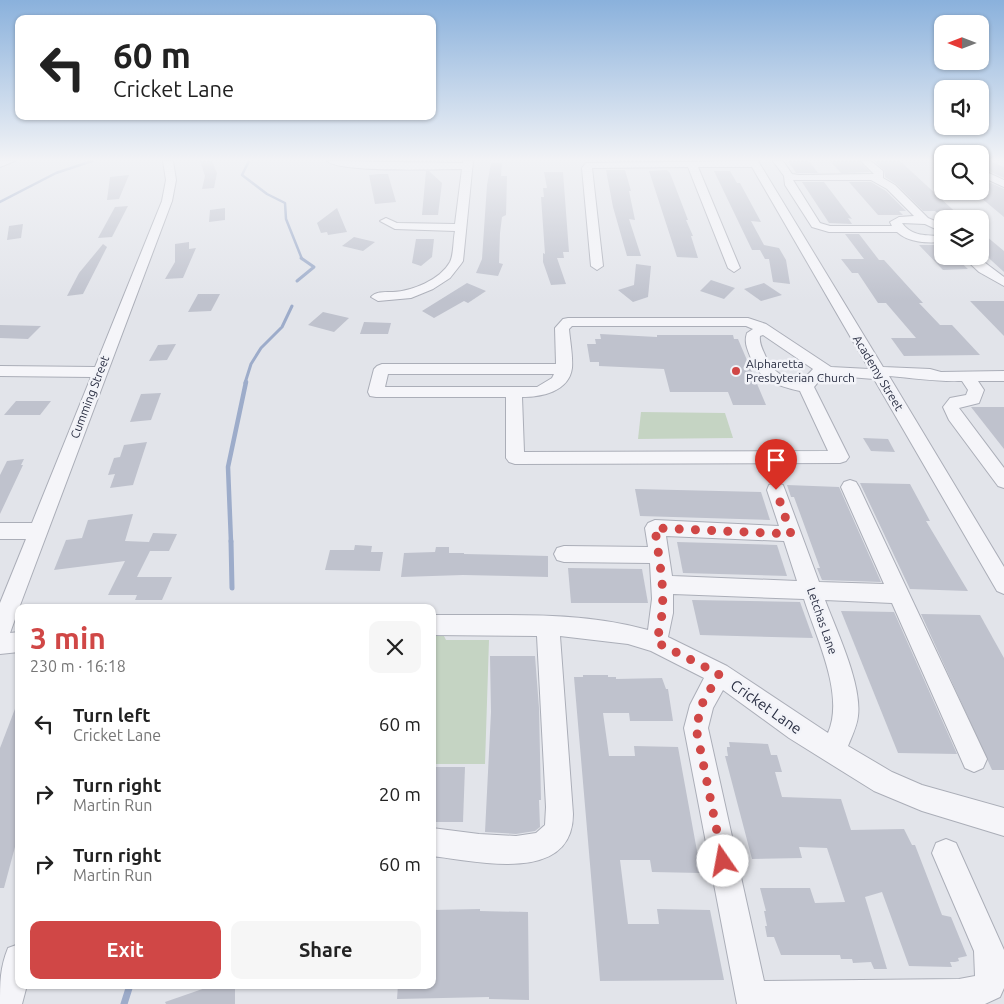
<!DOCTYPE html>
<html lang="en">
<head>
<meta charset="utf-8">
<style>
  body { margin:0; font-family:Ubuntu,sans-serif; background:#f6f6f6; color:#222; height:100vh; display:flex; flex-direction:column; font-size:19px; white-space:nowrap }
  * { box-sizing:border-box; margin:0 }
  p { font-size:16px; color:#767676 }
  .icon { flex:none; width:28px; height:28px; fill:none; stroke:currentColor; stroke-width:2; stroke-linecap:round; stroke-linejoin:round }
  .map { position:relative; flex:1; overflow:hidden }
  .sheet { position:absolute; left:15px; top:604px; width:421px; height:385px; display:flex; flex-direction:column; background:#fff; border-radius:10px; box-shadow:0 1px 4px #0004 }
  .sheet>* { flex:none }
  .hud { position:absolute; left:15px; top:15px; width:421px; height:105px; border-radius:10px; box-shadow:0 1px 4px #0004; background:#fff; color:#222; overflow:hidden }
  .needle { width:32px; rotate:270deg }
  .buttons { position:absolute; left:934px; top:15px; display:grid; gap:10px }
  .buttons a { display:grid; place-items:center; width:55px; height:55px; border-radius:10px; background:#fff; box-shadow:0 1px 4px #0004; font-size:25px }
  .pin { position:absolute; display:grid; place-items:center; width:42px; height:42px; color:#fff; margin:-51px -21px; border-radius:50% 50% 50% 0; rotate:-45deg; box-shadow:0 0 5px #0007 }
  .pin .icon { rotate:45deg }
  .me { position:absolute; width:55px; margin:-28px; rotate:348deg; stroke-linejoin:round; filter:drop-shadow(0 0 4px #0008) }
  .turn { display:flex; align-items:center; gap:18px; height:105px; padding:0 15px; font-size:22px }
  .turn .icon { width:65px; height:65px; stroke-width:2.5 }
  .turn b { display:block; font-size:35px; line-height:42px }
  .round { display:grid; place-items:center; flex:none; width:52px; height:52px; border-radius:10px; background:#f6f6f6 }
  .head { display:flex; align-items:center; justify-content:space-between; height:85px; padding:0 15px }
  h1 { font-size:30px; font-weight:700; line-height:38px; color:#d04746 }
  .cta { display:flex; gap:10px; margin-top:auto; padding:10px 15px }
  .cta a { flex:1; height:58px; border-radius:10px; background:#d04746; color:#fff; font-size:20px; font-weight:700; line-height:58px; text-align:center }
  .cta a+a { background:#f6f6f6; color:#222 }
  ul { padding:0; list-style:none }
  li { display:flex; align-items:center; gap:15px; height:70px; padding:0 15px }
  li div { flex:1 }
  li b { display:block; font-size:19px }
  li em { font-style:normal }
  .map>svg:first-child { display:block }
  .green { fill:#c5d4c3 }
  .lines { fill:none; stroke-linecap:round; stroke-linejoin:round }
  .stream-far4 { stroke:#9dacca; stroke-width:2.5 }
  .stream-far3 { stroke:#9dacca; stroke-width:3 }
  .stream-far2 { stroke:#9dacca; stroke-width:4.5 }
  .stream-far1 { stroke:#9dacca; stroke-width:5 }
  .stream { stroke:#9dacca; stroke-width:7 }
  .building { fill:#bfc2cd }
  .minor-casing { stroke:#abaeb8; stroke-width:2 }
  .minor { fill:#f5f5f9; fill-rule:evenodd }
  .route { stroke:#d04746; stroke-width:9; stroke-dasharray:0 16.2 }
  .poi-dot { fill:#d04746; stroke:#f2f3f8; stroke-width:2 }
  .labels { text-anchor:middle; stroke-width:5; stroke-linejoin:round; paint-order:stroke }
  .poi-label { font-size:12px; fill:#2a2f43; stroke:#f2f3f8; text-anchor:start }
  .street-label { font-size:12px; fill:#2a2f43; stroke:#f2f3f8 }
  .near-street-label { font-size:15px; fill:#2a2f43; stroke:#f2f3f8 }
</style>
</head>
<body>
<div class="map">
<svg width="1004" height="1004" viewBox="0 0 1004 1004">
  <rect width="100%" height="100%" fill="#e2e4ea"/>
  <g class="green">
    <polygon points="641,412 725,413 733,438 638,439"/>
    <polygon points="433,634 443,634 446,640 489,640 485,764 433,764"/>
  </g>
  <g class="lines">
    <g class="stream-far4">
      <polyline points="249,161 242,175 267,194 285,203 286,219 302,259"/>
      <polyline points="0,202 56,173 92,161"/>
    </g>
    <g class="stream-far3">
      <polyline points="297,281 314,267 301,258"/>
      <polyline points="245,383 251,364 261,348 282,327 292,306"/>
    </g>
    <polyline class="stream-far2" points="231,542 228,467 246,382"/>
    <polyline class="stream-far1" points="231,541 232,588"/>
    <polyline class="stream" points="124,1004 130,985"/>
  </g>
  <g class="building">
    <polygon points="200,161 212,161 217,173 214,188 202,189 205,176"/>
    <polygon points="788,161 809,161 818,173 796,173"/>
    <polygon points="830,161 859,161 870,172 841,173"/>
    <polygon points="874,161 900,161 963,219 944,219 935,211 923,211 896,184 885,177 884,170"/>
    <polygon points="980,161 990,161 1004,167 1004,178 980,167"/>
    <polygon points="491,163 502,163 501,176 507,176 506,215 502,217 500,233 499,263 503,264 498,276 476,273 482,259 487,185"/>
    <polygon points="606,170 625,170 631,191 629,191 635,220 629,219 641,256 627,256 613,207"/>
    <polygon points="667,170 670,173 688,220 686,220 693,236 691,236 698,258 677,257 649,171"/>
    <polygon points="426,171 429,171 442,183 438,215 422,215"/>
    <polygon points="714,171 730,171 737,183 740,183 761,222 751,221 764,245 779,248 786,260 790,284 773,282 769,259 765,259 760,250 752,250"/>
    <polygon points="544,172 563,172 569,252 563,252 564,258 557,258 566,284 551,285 543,262 543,253 545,254 541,197 544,197 543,188 547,188"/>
    <polygon points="379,174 388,174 396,202 375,204 369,175"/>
    <polygon points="129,175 119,199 107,200 110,177"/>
    <polygon points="980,178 1004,189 1004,217 980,197"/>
    <polygon points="802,182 824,182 852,219 848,218 852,224 829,223"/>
    <polygon points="849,182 871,182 886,191 906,211 899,211 903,215 878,215"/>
    <polygon points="128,206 112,237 98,238 115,207"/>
    <polygon points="225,208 225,220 209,222 210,210"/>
    <polygon points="337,208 347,232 328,235 327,232 321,233 317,223"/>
    <polygon points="23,224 21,238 7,240 9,226"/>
    <polygon points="980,231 1004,251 1004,272 980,250"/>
    <polygon points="845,234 859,234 879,260 884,260 923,303 919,303 940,325 952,325 980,355 904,356 891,338 916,338 886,303 878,303 858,273 852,273 841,259 864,259"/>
    <polygon points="354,237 375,242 363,251 342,246"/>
    <polygon points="416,239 434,239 432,257 421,266 412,263"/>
    <polygon points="189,242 189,249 196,248 183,278 165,279 175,262 175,244"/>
    <polygon points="103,244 107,247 83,294 67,296 79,273"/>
    <polygon points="919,245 942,245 942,256 954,256 968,269 943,270"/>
    <polygon points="636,264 651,266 648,297 633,302 618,290 634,285"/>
    <polygon points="711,280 735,288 724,299 700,291"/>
    <polygon points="467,283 486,291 468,303 464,301 434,318 422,311"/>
    <polygon points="764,283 782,295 761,301 744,289"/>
    <polygon points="198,294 220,294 211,311 188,312"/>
    <polygon points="970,301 1004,301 1004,336"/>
    <polygon points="323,312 349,318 334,332 308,325"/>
    <polygon points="364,322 391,323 388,334 360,334"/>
    <polygon points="0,325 41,326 28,339 0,338"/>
    <polygon points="600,334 657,337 657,335 733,335 734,339 738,339 766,405 733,405 728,392 670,392 664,369 599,366 599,362 590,362 587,344 596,344 595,339 601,339"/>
    <polygon points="176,344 167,360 149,361 158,345"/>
    <polygon points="161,393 151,420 130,422 141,394"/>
    <polygon points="16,401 51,401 40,415 4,415"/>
    <polygon points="971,407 1004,407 1004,449"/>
    <polygon points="863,438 888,439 895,452 871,451"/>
    <polygon points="147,442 133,485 110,488 115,474 108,475 114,458 120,457 124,445"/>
    <polygon points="24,459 21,465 23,465 0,514 0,475 7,461"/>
    <polygon points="860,483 910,484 930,521 926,521 968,591 910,589"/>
    <polygon points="787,485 839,487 881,582 822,580 817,568 820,568 794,497 791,497"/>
    <polygon points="635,489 761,492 770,520 640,516"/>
    <polygon points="133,514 125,541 149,542 153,533 177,534 169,551 150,551 137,577 172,577 162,600 135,600 137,595 108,595 125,561 54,570 66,540 82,538 88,520"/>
    <polygon points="677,542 777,545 787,576 683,573"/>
    <polygon points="355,545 372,546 371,552 383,552 380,571 325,570 330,550 354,550"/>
    <polygon points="436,547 449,547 449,553 464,553 464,554 548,556 548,577 463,575 401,577 404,553 435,552"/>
    <polygon points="568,568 642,569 648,603 571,603"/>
    <polygon points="692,600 800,602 813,638 700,635"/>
    <polygon points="841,611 894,612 957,754 898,753"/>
    <polygon points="921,614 980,615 1004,658 1004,770 992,770"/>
    <polygon points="490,656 535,656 539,708 541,800 539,800 540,827 535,831 516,834 485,832 491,712"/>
    <polygon points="583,675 608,675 608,677 616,677 616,679 662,678 666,689 668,689 673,721 630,721 629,713 603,713 609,756 635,756 634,746 678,747 701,873 652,872 650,860 620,860 628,924 659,924 657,909 710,910 724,980 600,981 574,677 583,677"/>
    <polygon points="18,701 19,832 4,888 0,888 0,748"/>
    <polygon points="729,742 768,744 771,755 777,755 782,772 775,772 782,797 841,799 851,830 904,829 912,845 915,845 942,915 951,917 967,956 958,958 959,961 955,962 950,962 952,967 909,966 882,892 865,897 887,969 874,969 871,962 853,963 852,959 841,959 840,955 781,955 774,937 767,937 765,926 767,926 764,911 766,911 760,888 810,888 815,903 845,902 827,848 799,847 802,858 752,859 725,756 728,756 727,750 727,747 730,747"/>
    <polygon points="432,767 465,767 463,822 432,822"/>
    <polygon points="480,909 480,911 528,912 529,1000 489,999 489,997 397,999 398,985 432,985 432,910"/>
    <polygon points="214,985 235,985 235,1004 166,1004 165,1002"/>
  </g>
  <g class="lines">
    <defs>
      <g id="minor">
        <polygon points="0,161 15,161 0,167"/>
        <polygon points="163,161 173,161 176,180 172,201 19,608 10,633 19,632 19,652 0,654 0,603 26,539 0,539 0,523 32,523 91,377 0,376 0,366 95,367 162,201 166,180"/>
        <path d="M327,161L463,163V161H473L463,261L461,264L450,278L433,289L411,298L378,301L371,297C376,291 386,292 393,292C412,291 440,280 450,262C454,254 453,240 455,231L395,229L380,221L386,218L397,223L455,224L462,169C439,169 341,173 327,161Z"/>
        <path d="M758,161L883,367L930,369L941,372L1004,371V381H978L984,390L979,403L959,408L1004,468V488L998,486L949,420L943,407L950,398L966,395L968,390L962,381C938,382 913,378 889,376L1004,567V594L997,591L874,379L824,375L814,387L849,457L846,461L840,463L515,464L509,462L506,458V397H376L370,396L368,392L374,369L377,366L382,364H556L555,328L563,319L568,318H748L766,324L831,367L869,369L752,167H698L740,268L734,272L728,268L688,167L592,168L603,266L597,270L591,266L582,168L586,163ZM572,326H746L753,329L747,333C744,342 747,348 750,356C759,380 777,386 800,391L828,451L524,452L522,397C541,397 569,392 572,368C573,356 570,341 569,329ZM763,335L813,369L802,381C784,378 772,373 765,355C762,348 759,343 760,336ZM388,374H554L552,378L537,387H385Z"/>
        <path d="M773,161H783L792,174L799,175L874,174L861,161H871L883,171V178L895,185L928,218L942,224V232L925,224L902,223C912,237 927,235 942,236V242C927,243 909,243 897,232H829L812,227L785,185L784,176ZM793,180H871L887,189L914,216L899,217L890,222L892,226H830L820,223Z"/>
        <polygon points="980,169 1004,180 1004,187 980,176"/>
        <polygon points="962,256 976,256 1004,277 1004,286 979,272"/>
        <path d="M850,480L856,482L859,487L987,759L983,768L974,772L965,768L892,603L825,600C837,632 862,684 858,716C857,726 852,736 848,746L892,772L922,785L1004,808V836L922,811L874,791L789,738L723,690L713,708L708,728L764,981L959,979L975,976L974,951L932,853L936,843L946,839L956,843L1004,950V988L1000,997L985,1004H737L684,728L690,705L704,678L651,651L628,644L560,636L573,814C573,885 476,861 432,856V828L479,834L516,836L536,833L545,825L546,807L537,636L432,635V615C504,616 578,610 648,630L652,599L650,563L564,562L557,560L554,554L557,548L564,546L648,547L645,528L648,523L655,520L779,526L767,490L769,485L776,483L783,485L785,490L819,582L884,584L841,487L844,482ZM666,536L784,541L797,581L672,576ZM673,594L804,599C816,637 845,695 828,733L727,666L668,637L673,613Z"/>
        <path d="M19,944V985H27L22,1004H0C0,982 0,968 8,948Z"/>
      </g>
    </defs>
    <use href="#minor" class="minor-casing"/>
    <use href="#minor" class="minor"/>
  </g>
  <linearGradient id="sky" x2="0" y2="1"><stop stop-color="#8ab1dc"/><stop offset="0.53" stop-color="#f2f3f6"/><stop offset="1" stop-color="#f2f3f6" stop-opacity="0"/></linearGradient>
  <rect width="1004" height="301" fill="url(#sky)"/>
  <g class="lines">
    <path class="route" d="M723,861L696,728L702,704L719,674L656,642C669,601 660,570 655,528L791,534L776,490"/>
  </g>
  <circle class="poi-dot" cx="736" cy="371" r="5"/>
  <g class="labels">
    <g class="poi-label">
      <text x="746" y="368">Alpharetta<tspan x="746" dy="14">Presbyterian Church</tspan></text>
    </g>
    <g class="street-label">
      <text transform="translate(878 373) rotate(59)" y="4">Academy Street</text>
      <text transform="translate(90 397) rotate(-69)" y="4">Cumming Street</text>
      <text transform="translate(822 621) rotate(71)" y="4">Letchas Lane</text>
    </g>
    <g class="near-street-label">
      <text transform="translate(766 707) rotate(35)" y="5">Cricket Lane</text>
    </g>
  </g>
</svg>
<div class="buttons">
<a><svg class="needle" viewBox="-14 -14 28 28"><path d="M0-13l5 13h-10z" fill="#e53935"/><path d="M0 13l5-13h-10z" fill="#767676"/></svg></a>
<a><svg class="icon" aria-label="sound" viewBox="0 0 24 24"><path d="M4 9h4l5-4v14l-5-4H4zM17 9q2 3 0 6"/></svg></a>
<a><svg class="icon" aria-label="search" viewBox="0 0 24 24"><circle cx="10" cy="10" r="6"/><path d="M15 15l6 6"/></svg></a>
<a><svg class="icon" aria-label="layers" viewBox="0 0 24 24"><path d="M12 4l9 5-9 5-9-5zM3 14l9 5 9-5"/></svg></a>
</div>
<div class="pin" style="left:776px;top:490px;background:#d93025"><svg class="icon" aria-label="arrive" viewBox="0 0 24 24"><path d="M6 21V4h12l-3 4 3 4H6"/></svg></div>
<svg class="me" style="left:723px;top:861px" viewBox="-20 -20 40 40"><circle r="19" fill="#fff"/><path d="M0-13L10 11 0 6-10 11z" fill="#d04746"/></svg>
<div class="hud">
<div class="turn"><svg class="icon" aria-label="left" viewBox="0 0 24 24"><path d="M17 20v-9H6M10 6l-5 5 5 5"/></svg><div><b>60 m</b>Cricket Lane</div></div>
</div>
<section class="sheet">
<div class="head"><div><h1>3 min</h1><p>230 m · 16:18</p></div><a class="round"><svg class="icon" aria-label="close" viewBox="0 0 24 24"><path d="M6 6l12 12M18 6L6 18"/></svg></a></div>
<ul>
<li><svg class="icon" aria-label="left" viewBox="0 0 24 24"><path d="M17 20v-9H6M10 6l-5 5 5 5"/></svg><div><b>Turn left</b><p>Cricket Lane</p></div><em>60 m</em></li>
<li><svg class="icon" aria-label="right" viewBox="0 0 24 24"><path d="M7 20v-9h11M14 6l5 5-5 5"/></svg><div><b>Turn right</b><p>Martin Run</p></div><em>20 m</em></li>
<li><svg class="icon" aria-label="right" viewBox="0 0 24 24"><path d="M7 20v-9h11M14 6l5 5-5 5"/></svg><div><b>Turn right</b><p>Martin Run</p></div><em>60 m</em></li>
</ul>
<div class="cta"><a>Exit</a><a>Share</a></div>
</section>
</div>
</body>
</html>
